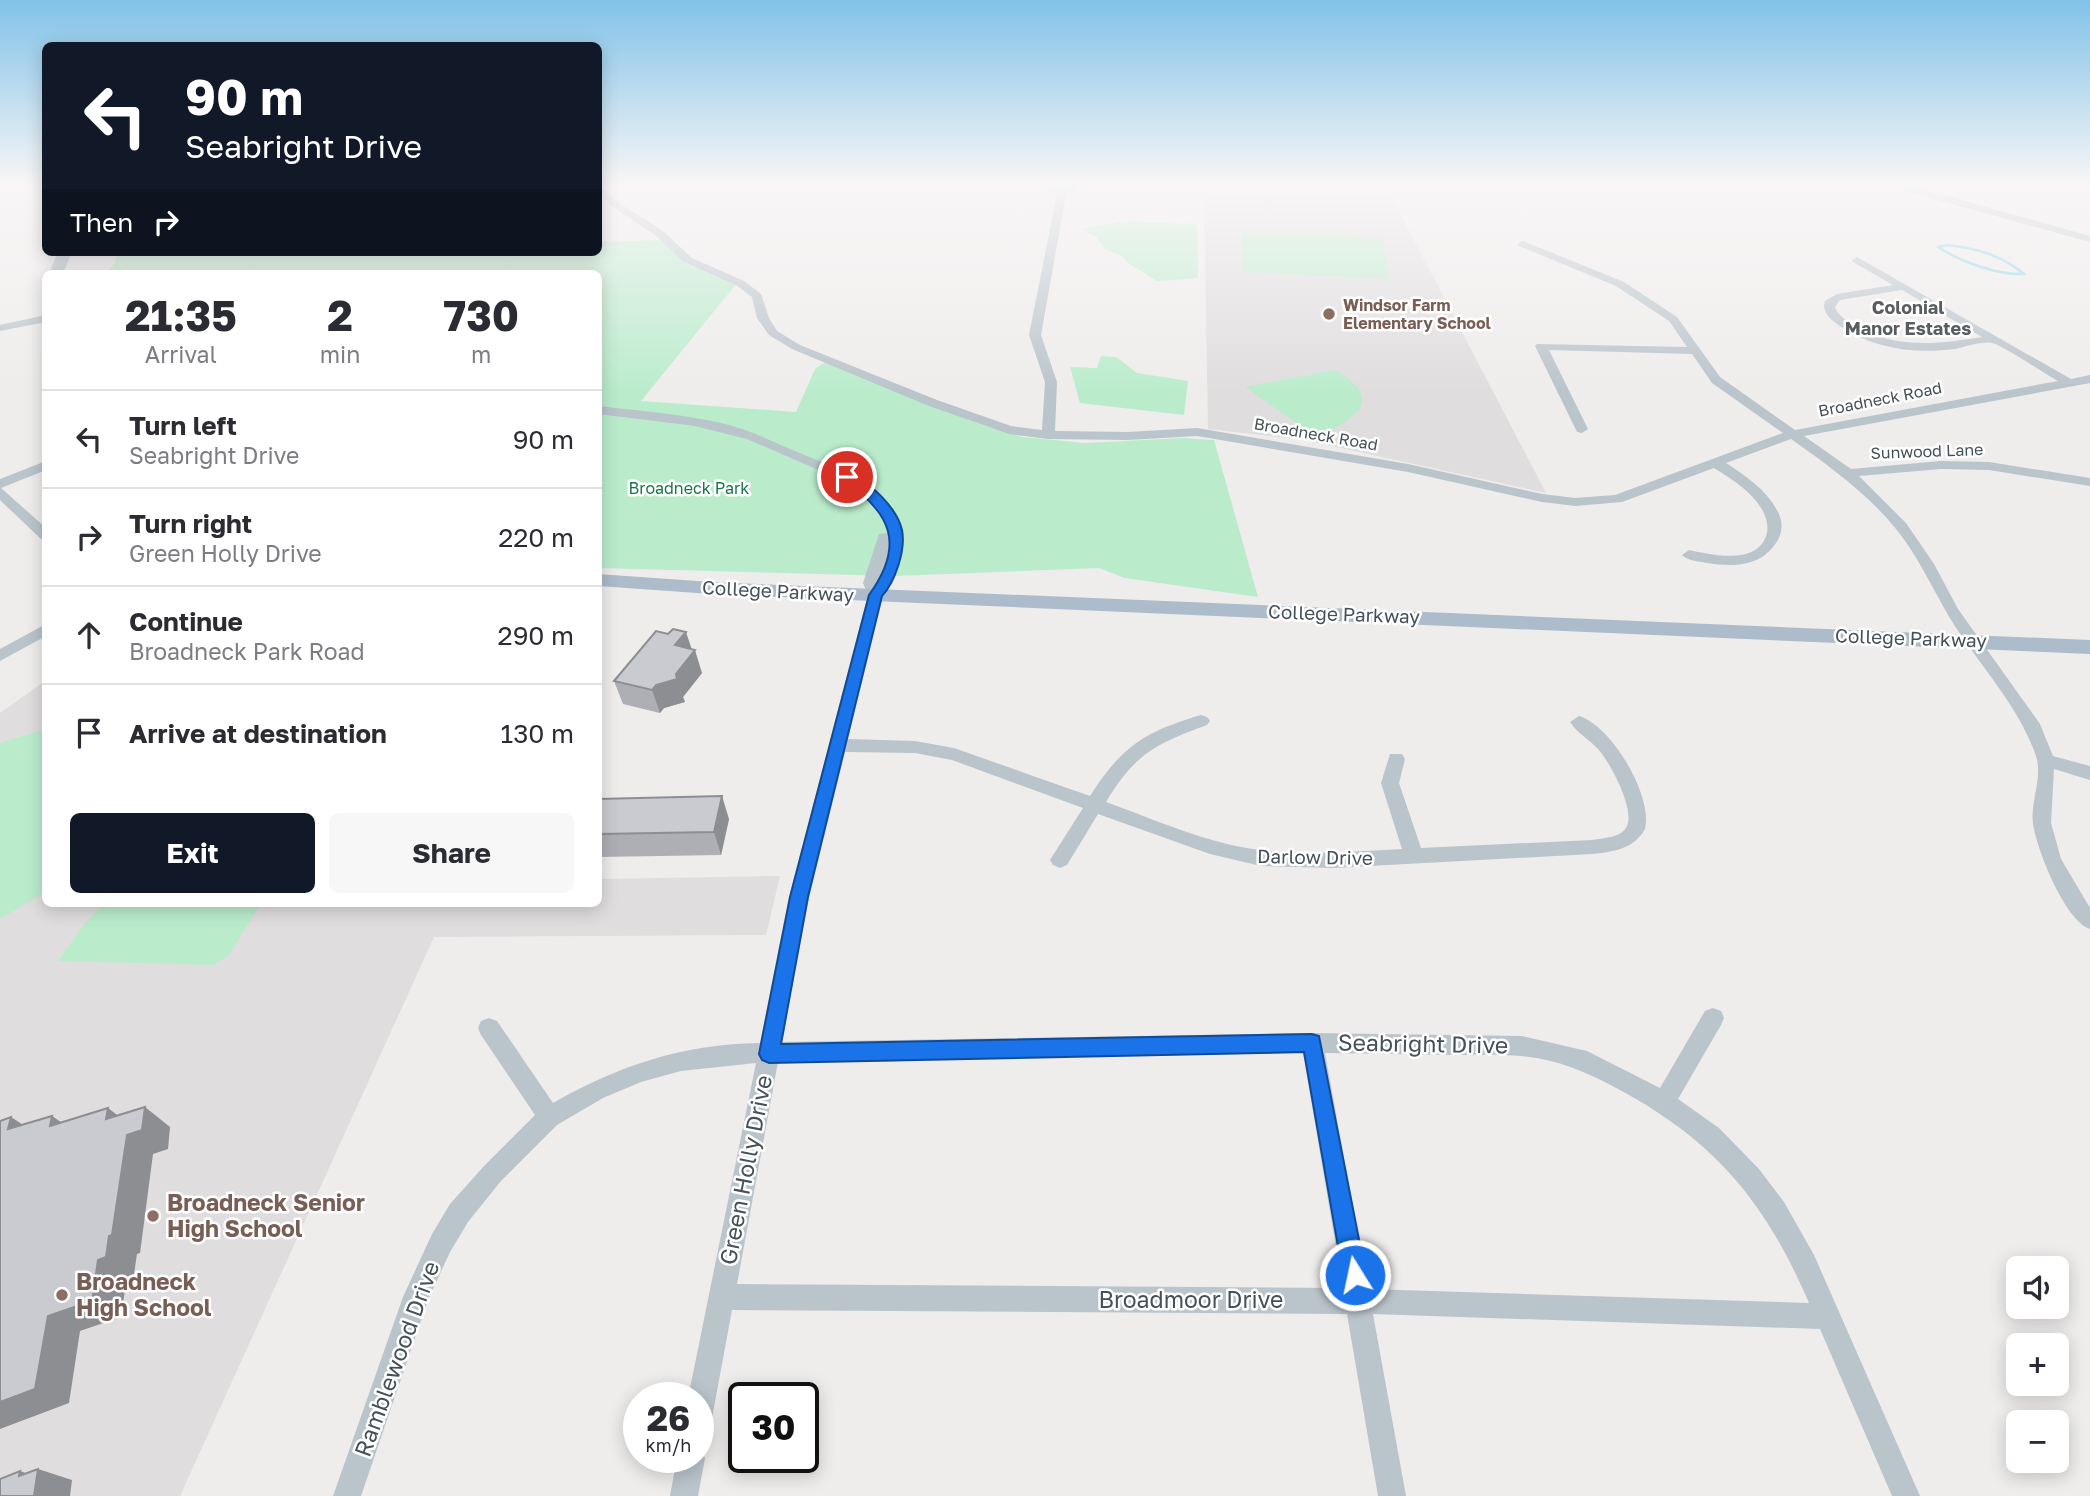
<!DOCTYPE html>
<html lang="en">
<head>
<meta charset="utf-8">
<style>
  body { margin:0; font-family:"Golos Text",sans-serif; background:#f7f7f7; color:#2b2b33; height:100vh; display:flex; flex-direction:column; font-size:26px; white-space:nowrap }
  * { box-sizing:border-box; margin:0 }
  p { font-size:23px; color:#7c7c81 }
  .icon { flex:none; width:38px; height:38px; fill:none; stroke:currentColor; stroke-width:2; stroke-linecap:round; stroke-linejoin:round }
  .map { position:relative; flex:1; overflow:hidden }
  .sheet { position:absolute; left:42px; top:270px; width:560px; height:637px; display:flex; flex-direction:column; background:#fff; border-radius:10px; box-shadow:0 4px 18px #0003 }
  .sheet>* { flex:none }
  .top-card { position:absolute; left:42px; top:42px; width:560px; height:214px; border-radius:10px; box-shadow:0 4px 18px #0003; background:#111827; color:#fff; overflow:hidden }
  .fabs { position:absolute; left:2006px; top:1256px; display:grid; gap:14px }
  .fabs a { display:grid; place-items:center; width:63px; height:63px; border-radius:10px; background:#fff; box-shadow:0 4px 18px #0003; font-size:35px }
  .speed { position:absolute; left:623px; top:1382px; display:flex; gap:14px; font-size:35px; font-weight:700; text-align:center }
  .speed>* { display:grid; place-content:center; width:91px; height:91px; border-radius:50%; background:#fff; box-shadow:0 4px 18px #0003; line-height:1 }
  .speed small { font-size:18px; font-weight:400 }
  .speed .limit { border:4px solid #111; border-radius:10px; background:#fff; color:#111 }
  .pin { position:absolute; display:grid; place-items:center; width:60px; height:60px; color:#fff; margin:-30px; border:4px solid #fff; border-radius:50%; box-shadow:0 2px 7px #0007 }
  .me { position:absolute; width:77px; margin:-38px; rotate:350deg; stroke-linejoin:round; filter:drop-shadow(0 0 5px #0008) }
  .turn { display:flex; align-items:center; gap:24px; height:147px; padding:0 28px; font-size:32px }
  .turn .icon { width:91px; height:91px; stroke-width:2.5 }
  .turn b { display:block; font-size:49px; line-height:60px }
  .then { display:flex; align-items:center; height:66px; padding:0 28px; background:#0003; gap:14px; font-size:26px }
  .eta { display:flex; justify-content:space-evenly; align-items:center; height:119px; text-align:center }
  .eta b { font-size:42px; font-weight:700; line-height:49px }
  .primary-button { display:flex; gap:14px; margin-top:auto; padding:14px 28px }
  .primary-button a { flex:1; height:80px; border-radius:10px; background:#111827; color:#fff; font-size:28px; font-weight:700; line-height:80px; text-align:center }
  .primary-button a+a { background:#f7f7f7; color:#2b2b33 }
  ul { padding:0; list-style:none }
  li { display:flex; align-items:center; gap:21px; height:98px; padding:0 28px; border-top:2px solid #e1e1e2 }
  li div { flex:1 }
  li b { display:block; font-size:26px }
  li em { font-style:normal }
  .map>svg:first-child { display:block }
  .education { fill:#e0ddde }
  .green { fill:#baeccc }
  .lines { fill:none; stroke-linecap:round; stroke-linejoin:round }
  .stream { stroke:#88d7e8; stroke-width:2.5 }
  .minor { fill:#bac4cb; fill-rule:evenodd }
  .major { fill:#acbccb; fill-rule:evenodd }
  .wall { fill:#adafb4 }
  .shaded-wall { fill:#8d8e92 }
  .building { fill:#c9cbd1; stroke:#8d8e92; stroke-width:2 }
  .route { fill:#1a73e8; stroke:#114b97; stroke-width:2 }
  .education-dot { fill:#8d6e63; stroke:#fff; stroke-width:2.5 }
  .labels { text-anchor:middle; stroke-width:5; stroke-linejoin:round; paint-order:stroke }
  .far-education-label { font-size:16px; font-weight:bold; fill:#785e54; stroke:#fff; text-anchor:start }
  .far-street-label { font-size:16px; fill:#455059; stroke:#fff }
  .far-park-label { font-size:16px; fill:#197746; stroke:#fff }
  .far-neighbourhood-label { font-size:18px; font-weight:bold; fill:#595d61; stroke:#fff }
  .street-label { font-size:19px; fill:#455059; stroke:#fff }
  .near-street-label { font-size:23px; fill:#455059; stroke:#fff }
  .near-education-label { font-size:23px; font-weight:bold; fill:#785e54; stroke:#fff; text-anchor:start }
</style>
</head>
<body>
<div class="map">
<svg width="2090" height="1496" viewBox="0 0 2090 1496">
  <rect width="100%" height="100%" fill="#efecec"/>
  <g class="education">
    <polygon points="1204,198 1392,198 1546,493 1304,440 1208,429"/>
    <polygon points="45,681 46,903 598,903 599,879 780,876 766,935 434,937 180,1496 0,1496 0,713"/>
  </g>
  <g class="green">
    <polygon points="1128,221 1197,224 1198,278 1157,281 1128,263 1122,256 1105,249 1097,238 1082,229"/>
    <polygon points="1242,233 1382,237 1389,279 1243,272"/>
    <polygon points="663,240 687,264 737,283 641,401 796,412 815,369 825,362 985,426 1023,437 1085,443 1182,438 1214,440 1258,597 1125,578 1099,568 895,576 599,568 598,273 106,273 114,264 118,253 598,252 599,242"/>
    <polygon points="1101,356 1116,357 1137,373 1188,381 1184,415 1080,403 1070,367 1097,368"/>
    <path d="M1335,370C1389,402 1352,420 1316,437L1245,387Z"/>
    <polygon points="45,729 45,892 0,919 0,743"/>
    <polygon points="105,903 261,903 228,956 213,965 58,961 85,923"/>
  </g>
  <g class="lines">
    <path class="stream" d="M1947,245C1976,248 2001,255 2024,274C1997,275 1961,262 1938,247Z"/>
    <g class="minor">
      <path d="M1054,183H1071L1078,186L1073,193L1066,194L1041,335L1057,382L1055,431L1128,432L1197,428L1408,464L1542,494L1575,498L1615,495L1783,433L1712,383L1692,354L1549,350L1588,429L1582,433L1577,432L1535,346L1537,344L1687,347L1669,321L1616,286L1519,246L1518,244L1523,241L1624,282L1677,317L1720,377L1795,430L2058,381C2045,374 2004,346 1992,343C1982,341 1965,347 1955,349C1913,354 1875,349 1840,326C1831,320 1821,312 1825,301L1837,294L1893,285L1853,262L1852,260L1857,257L2071,379L2090,375V383L1804,436L1851,469L1941,461L1989,462L2090,478V486L1989,470L1941,469L1859,476L1906,523L1934,564L1958,609L2040,724L2053,756L2090,766V780L2054,769L2051,823L2061,859L2090,908V929C2065,921 2037,850 2033,824C2030,803 2043,777 2036,756C2021,712 1989,676 1963,638C1938,603 1923,562 1896,529C1867,493 1829,466 1791,439L1726,463C1746,476 1767,490 1778,512C1783,522 1783,533 1776,543C1760,567 1733,567 1707,563C1698,561 1688,561 1682,555L1689,550C1712,555 1759,566 1767,533C1769,522 1764,511 1757,502C1746,488 1730,478 1714,468L1622,502L1575,506L1542,502L1408,472L1197,436L1128,440L1048,439L1009,434L929,406L792,349L769,335L757,318L752,297L736,285L684,262L655,235L613,207L598,193V184L619,203L663,231L692,258L744,281L761,294L769,318L777,331L800,345L937,400L1011,426L1042,430L1045,382L1029,335L1057,194L1051,192L1047,186ZM1062,186L1067,187H1057ZM1902,290L1982,337C1939,344 1899,349 1859,328C1850,322 1839,318 1835,307L1840,300Z"/>
      <polygon points="1889,183 1901,183 2090,236 2090,242 1912,193"/>
      <polygon points="46,315 46,322 0,331 0,325"/>
      <path d="M598,406C641,411 684,414 725,424C750,430 771,441 795,451C837,469 905,489 901,547C900,565 895,581 883,596L848,739L915,741L954,748L1090,796C1122,746 1144,732 1201,715L1207,717L1210,721L1207,725C1155,744 1135,754 1106,802C1156,820 1208,844 1261,850C1307,856 1356,851 1402,849L1381,783L1390,754H1402L1405,759L1399,783L1421,848L1592,840C1603,838 1622,838 1627,826C1635,809 1610,762 1598,749C1590,740 1577,733 1570,722L1579,716C1612,726 1653,796 1645,829C1634,849 1613,852 1592,854L1333,868L1261,866L1210,854L1098,814L1067,865L1060,868L1053,865L1050,860L1083,808L952,760L915,753L845,752L809,897L782,1042L1312,1033L1522,1036L1587,1051L1660,1088L1705,1011L1713,1008L1721,1011L1724,1018L1721,1025L1678,1099L1719,1128L1759,1169L1784,1202L1814,1255L1920,1496H1892L1820,1329L1373,1314L1406,1496H1378L1347,1314L732,1310L712,1418L708,1428L698,1431V1398H688L756,1063L681,1071L641,1082L603,1098L557,1125L501,1181L468,1222L450,1252L428,1300L361,1496H333L403,1297L432,1234L450,1204L485,1165L535,1115L481,1035L478,1028L481,1021L489,1018L497,1021L553,1103C620,1065 683,1044 760,1043L789,897L868,595L863,583L879,534L887,533L882,517L859,492L823,472L747,439L695,426L598,414ZM1303,1053L1343,1288L737,1284L778,1062ZM1325,1053C1369,1054 1413,1054 1457,1055C1478,1055 1500,1054 1521,1056C1557,1059 1589,1073 1620,1090C1716,1142 1766,1203 1809,1303L1368,1289Z"/>
      <polygon points="46,461 46,470 1,488 46,528 46,540 41,539 0,500 0,479"/>
      <polygon points="46,624 46,636 0,661 0,649"/>
      <polygon points="698,1447 705,1458 698,1496 670,1496 677,1458 698,1458"/>
    </g>
    <g class="major">
      <polygon points="58,252 72,252 63,273 49,273"/>
      <polygon points="598,574 711,582 2090,640 2090,654 711,594 598,586"/>
    </g>
  </g>
  <g class="wall">
    <polygon points="668,634 691,649 702,673 683,697 685,702 664,708 660,713 623,704 614,681"/>
    <polygon points="598,799 729,819 721,855 598,857"/>
  </g>
  <g class="shaded-wall">
    <polygon points="686,632 693,653 695,650 702,673 683,697 685,702 664,708 660,713 652,690 656,685 676,674 675,645"/>
    <polygon points="722,796 729,819 721,855 714,832"/>
    <polygon points="145,1107 170,1127 168,1149 153,1154 140,1253 137,1254 134,1274 127,1277 121,1317 80,1331 69,1403 0,1429 0,1402 48,1316 106,1119 108,1108 134,1128"/>
    <polygon points="52,1116 80,1135 50,1126"/>
    <polygon points="11,1117 40,1136 8,1129"/>
    <polygon points="38,1469 72,1480 70,1496 34,1496 19,1476 20,1471 37,1477"/>
  </g>
  <g class="building">
    <polygon points="673,629 686,632 675,645 695,650 676,674 677,679 656,685 652,690 614,681 656,631 668,634"/>
    <polygon points="722,796 714,832 598,834 598,799"/>
    <polygon points="145,1107 142,1130 127,1135 112,1235 109,1236 106,1257 98,1260 92,1301 48,1316 35,1389 0,1402 0,1121 11,1117 8,1129 52,1116 50,1126 108,1108 106,1119"/>
    <polygon points="38,1469 34,1496 0,1496 0,1479 20,1471 19,1476"/>
  </g>
  <linearGradient id="sky" x2="0" y2="1"><stop stop-color="#81c2e8"/><stop offset="0.47" stop-color="#f8f6f6"/><stop offset="1" stop-color="#f8f6f6" stop-opacity="0"/></linearGradient>
  <rect width="2090" height="392" fill="url(#sky)"/>
  <path class="route" d="M847,473C869,480 897,508 902,530C906,550 895,582 882,596L808,897L781,1044L1312,1034L1319,1036L1366,1275L1363,1283L1355,1286L1347,1283L1343,1275L1304,1052L769,1063L762,1060L759,1054L790,897L869,595C906,544 891,512 842,479V474Z"/>
  <g class="education-dot">
    <circle cx="1329" cy="314" r="7"/>
    <circle cx="153" cy="1216" r="7"/>
    <circle cx="62" cy="1295" r="7"/>
  </g>
  <g class="labels">
    <g class="far-education-label">
      <text x="1343" y="311">Windsor Farm<tspan x="1343" dy="18">Elementary School</tspan></text>
    </g>
    <g class="far-street-label">
      <text transform="translate(1880 399) rotate(-11)" y="6">Broadneck Road</text>
      <text transform="translate(1316 434) rotate(10)" y="6">Broadneck Road</text>
      <text transform="translate(1927 451) rotate(-2)" y="6">Sunwood Lane</text>
    </g>
    <g class="far-park-label">
      <text x="689" y="494">Broadneck Park</text>
    </g>
    <g class="far-neighbourhood-label">
      <text x="1908" y="314">Colonial<tspan x="1908" dy="21">Manor Estates</tspan></text>
    </g>
    <g class="street-label">
      <text transform="translate(778 591) rotate(3)" y="7">College Parkway</text>
      <text transform="translate(1344 614) rotate(2)" y="7">College Parkway</text>
      <text transform="translate(1911 638) rotate(2)" y="7">College Parkway</text>
      <text transform="translate(1315 857) rotate(1)" y="7">Darlow Drive</text>
    </g>
    <g class="near-street-label">
      <text transform="translate(1423 1044) rotate(1)" y="8">Seabright Drive</text>
      <text transform="translate(746 1170) rotate(-79)" y="8">Green Holly Drive</text>
      <text x="1191" y="1308">Broadmoor Drive</text>
      <text transform="translate(397 1359) rotate(-70)" y="8">Ramblewood Drive</text>
    </g>
    <g class="near-education-label">
      <text x="167" y="1211">Broadneck Senior<tspan x="167" dy="26">High School</tspan></text>
      <text x="76" y="1290">Broadneck<tspan x="76" dy="26">High School</tspan></text>
    </g>
  </g>
</svg>
<div class="fabs">
<a><svg class="icon" aria-label="sound" viewBox="0 0 24 24"><path d="M4 9h4l5-4v14l-5-4H4zM17 9q2 3 0 6"/></svg></a>
<a>+</a>
<a>−</a>
</div>
<div class="speed"><div>26<small>km/h</small></div><div class="limit">30</div></div>
<div class="pin" style="left:847px;top:477px;background:#d93025"><svg class="icon" aria-label="arrive" viewBox="0 0 24 24"><path d="M6 21V4h12l-3 4 3 4H6"/></svg></div>
<svg class="me" style="left:1355px;top:1275px" viewBox="-20 -20 40 40"><circle r="17" fill="#1a73e8" stroke="#fff" stroke-width="3"/><path d="M0-11L8 9 0 5-8 9z" fill="#fff"/></svg>
<div class="top-card">
<div class="turn"><svg class="icon" aria-label="left" viewBox="0 0 24 24"><path d="M17 20v-9H6M10 6l-5 5 5 5"/></svg><div><b>90 m</b>Seabright Drive</div></div>
<div class="then">Then<svg class="icon" aria-label="right" viewBox="0 0 24 24"><path d="M7 20v-9h11M14 6l5 5-5 5"/></svg></div>
</div>
<section class="sheet">
<div class="eta">
<div><b>21:35</b><p>Arrival</p></div>
<div><b>2</b><p>min</p></div>
<div><b>730</b><p>m</p></div>
</div>
<ul>
<li><svg class="icon" aria-label="left" viewBox="0 0 24 24"><path d="M17 20v-9H6M10 6l-5 5 5 5"/></svg><div><b>Turn left</b><p>Seabright Drive</p></div><em>90 m</em></li>
<li><svg class="icon" aria-label="right" viewBox="0 0 24 24"><path d="M7 20v-9h11M14 6l5 5-5 5"/></svg><div><b>Turn right</b><p>Green Holly Drive</p></div><em>220 m</em></li>
<li><svg class="icon" aria-label="ahead" viewBox="0 0 24 24"><path d="M12 20V5M6 11l6-6 6 6"/></svg><div><b>Continue</b><p>Broadneck Park Road</p></div><em>290 m</em></li>
<li><svg class="icon" aria-label="arrive" viewBox="0 0 24 24"><path d="M6 21V4h12l-3 4 3 4H6"/></svg><div><b>Arrive at destination</b></div><em>130 m</em></li>
</ul>
<div class="primary-button"><a>Exit</a><a>Share</a></div>
</section>
</div>
</body>
</html>
